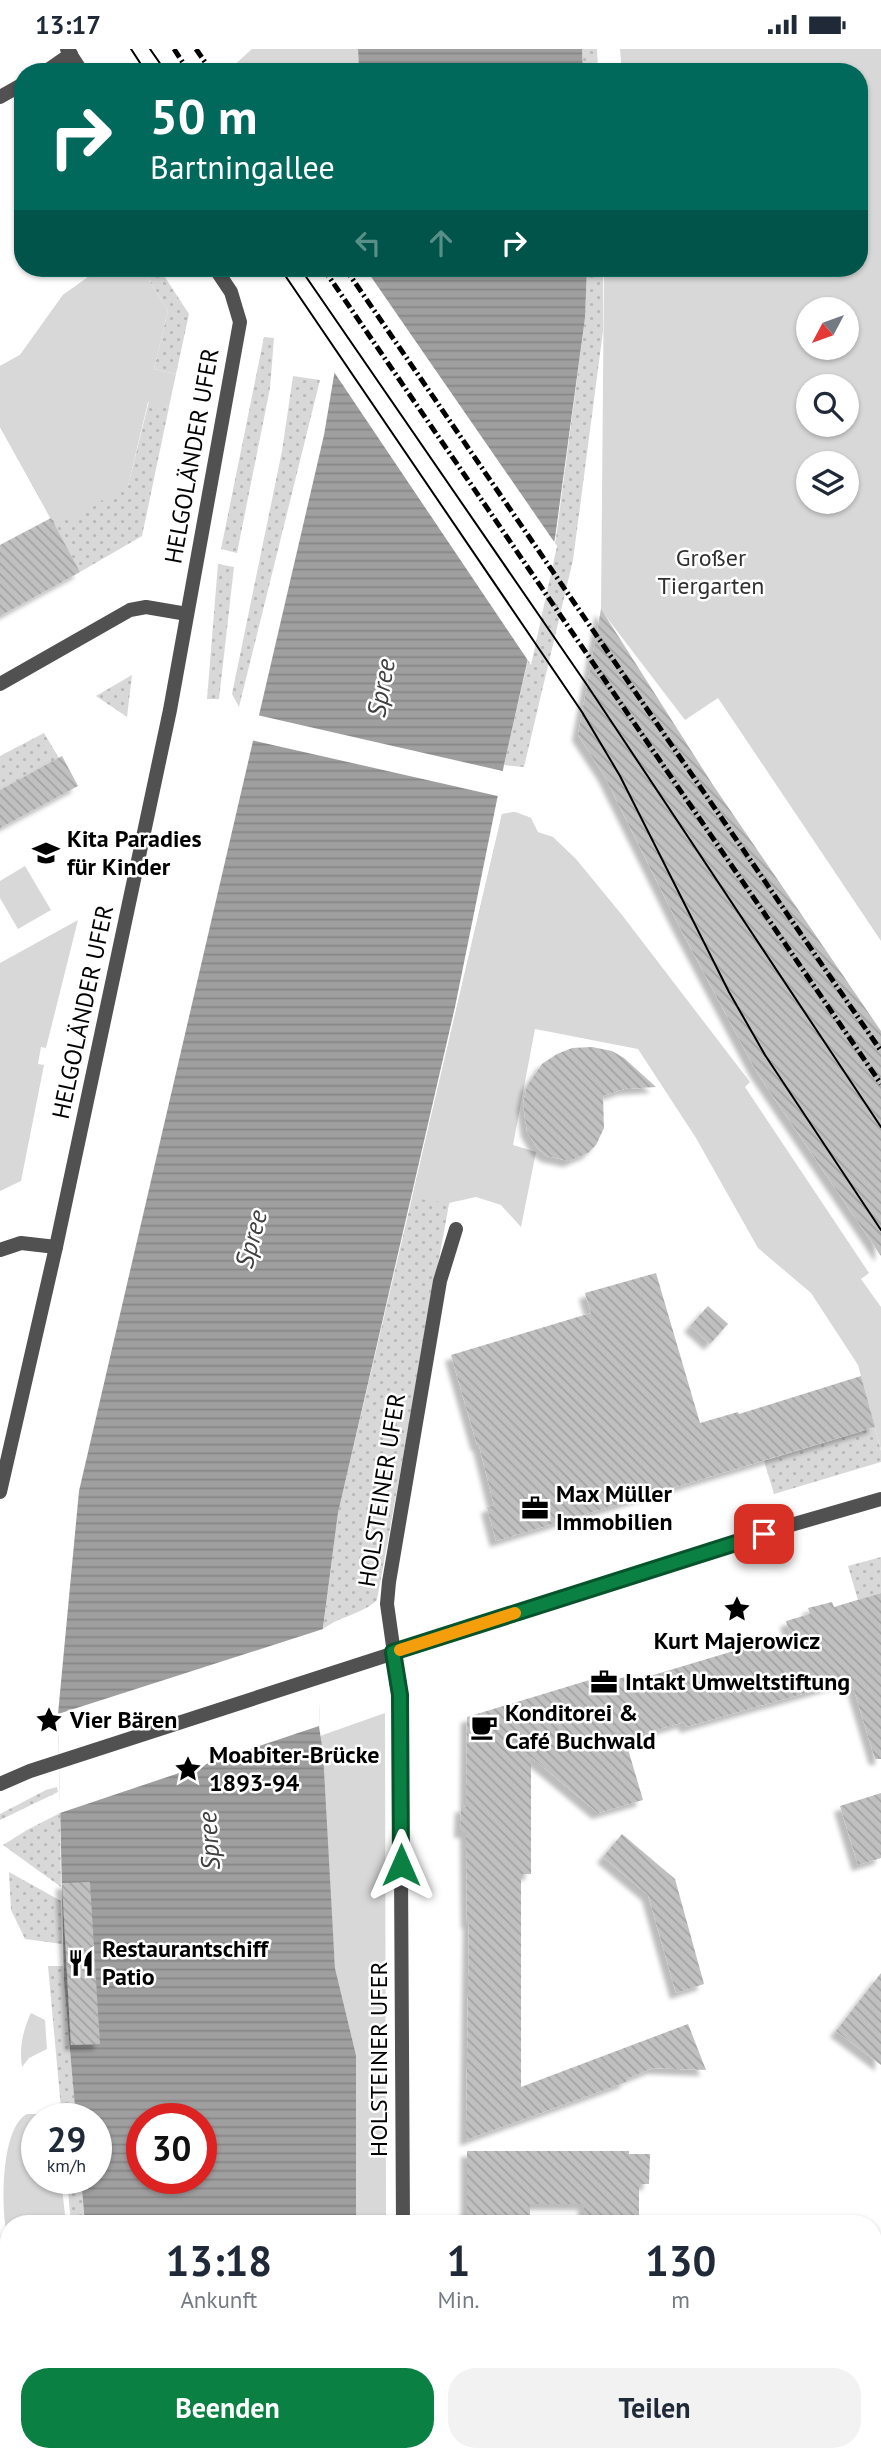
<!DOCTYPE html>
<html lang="de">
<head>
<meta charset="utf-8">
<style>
  body { margin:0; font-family:"PT Sans",sans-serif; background:#f2f2f3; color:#1f2937; height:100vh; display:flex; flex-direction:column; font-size:26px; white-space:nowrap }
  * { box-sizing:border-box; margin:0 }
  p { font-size:23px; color:#747a83 }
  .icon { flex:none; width:38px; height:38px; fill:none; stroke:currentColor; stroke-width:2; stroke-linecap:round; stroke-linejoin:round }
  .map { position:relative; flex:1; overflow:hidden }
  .drawer { position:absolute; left:0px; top:2166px; width:882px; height:247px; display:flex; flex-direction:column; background:#fff; border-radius:28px 28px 0 0; box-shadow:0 2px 5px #0004 }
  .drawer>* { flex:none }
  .banner { position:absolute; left:14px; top:14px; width:854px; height:214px; border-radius:28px; box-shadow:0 2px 5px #0004; background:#00695c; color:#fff; overflow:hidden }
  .needle { width:46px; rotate:229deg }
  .controls { position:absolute; left:796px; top:248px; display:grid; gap:14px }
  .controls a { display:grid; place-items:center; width:63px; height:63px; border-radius:50%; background:#fff; box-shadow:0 2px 5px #0004; font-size:35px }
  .speed { position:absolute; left:21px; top:2054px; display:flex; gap:14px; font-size:35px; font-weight:700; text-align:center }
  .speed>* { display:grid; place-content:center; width:91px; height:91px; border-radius:50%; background:#fff; box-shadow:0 2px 5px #0004; line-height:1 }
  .speed small { font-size:18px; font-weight:400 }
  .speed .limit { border:10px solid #d22; background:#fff; color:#111 }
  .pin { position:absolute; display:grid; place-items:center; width:60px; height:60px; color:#fff; margin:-30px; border-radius:14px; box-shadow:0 4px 10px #0006 }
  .me { position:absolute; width:77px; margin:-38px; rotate:0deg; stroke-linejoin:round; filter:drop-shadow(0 0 5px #0008) }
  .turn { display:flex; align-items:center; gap:24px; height:147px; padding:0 21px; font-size:32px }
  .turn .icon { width:91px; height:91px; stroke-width:2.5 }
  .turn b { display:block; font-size:49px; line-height:60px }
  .lanes { display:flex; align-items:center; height:66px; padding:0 21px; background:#0003; justify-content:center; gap:35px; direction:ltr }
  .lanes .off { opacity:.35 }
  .eta { display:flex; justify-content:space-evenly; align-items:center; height:119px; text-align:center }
  .eta b { font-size:42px; font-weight:700; line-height:49px }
  .action { display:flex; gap:14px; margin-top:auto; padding:14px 21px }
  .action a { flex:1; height:80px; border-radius:28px; background:#0b8043; color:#fff; font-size:28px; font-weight:700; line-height:80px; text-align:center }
  .action a+a { background:#f2f2f3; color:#1f2937 }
  .status { display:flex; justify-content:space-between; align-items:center; height:49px; padding:0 35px; background:#fff; direction:ltr }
  .status svg { height:19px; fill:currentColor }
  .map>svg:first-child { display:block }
  .grass { fill:url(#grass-dots) }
  .park { fill:#d8d8d8; fill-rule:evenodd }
  .water { fill:url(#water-rules); fill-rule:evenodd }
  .pier { fill:#fff }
  .building { fill:url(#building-back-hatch); filter:url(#shadow) }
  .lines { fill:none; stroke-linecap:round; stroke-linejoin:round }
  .street { stroke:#515151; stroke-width:14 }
  .tram { stroke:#000; stroke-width:2 }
  .rail { stroke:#000; stroke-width:5; stroke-dasharray:10 3.5 2 3.5; stroke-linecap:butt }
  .route-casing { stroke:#07532c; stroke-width:18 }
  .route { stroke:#0b8043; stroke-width:12 }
  .slow { stroke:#f59e0b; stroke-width:12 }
  .labels { text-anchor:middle; stroke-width:5; stroke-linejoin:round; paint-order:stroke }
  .street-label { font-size:24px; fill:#000; stroke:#fff }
  .park-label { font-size:24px; fill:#2f2f2f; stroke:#fff }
  .poi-label { font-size:24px; font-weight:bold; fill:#000; stroke:#fff; text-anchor:start }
  .water-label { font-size:26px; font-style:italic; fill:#404040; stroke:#fff }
</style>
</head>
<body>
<div class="status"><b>13:17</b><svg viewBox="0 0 49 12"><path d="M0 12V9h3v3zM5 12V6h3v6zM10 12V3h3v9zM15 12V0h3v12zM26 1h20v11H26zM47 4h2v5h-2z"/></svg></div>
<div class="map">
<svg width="881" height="2413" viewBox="0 0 881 2413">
  <defs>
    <pattern id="grass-dots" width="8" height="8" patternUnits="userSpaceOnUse" patternTransform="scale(1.75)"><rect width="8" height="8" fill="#d8d8d8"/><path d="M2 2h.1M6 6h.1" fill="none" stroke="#b8b8b8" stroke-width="1.8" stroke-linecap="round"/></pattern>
    <pattern id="water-rules" width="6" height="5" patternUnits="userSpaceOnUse" patternTransform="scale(1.75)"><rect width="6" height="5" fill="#9f9f9f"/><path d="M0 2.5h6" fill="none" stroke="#878787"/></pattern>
    <pattern id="building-back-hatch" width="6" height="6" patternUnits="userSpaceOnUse" patternTransform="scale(1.75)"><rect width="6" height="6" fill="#c0c0c0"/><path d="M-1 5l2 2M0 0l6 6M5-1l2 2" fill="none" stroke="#a3a3a3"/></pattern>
    <filter id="shadow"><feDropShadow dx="-6" dy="6" stdDeviation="2" flood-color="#0004"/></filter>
  </defs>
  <rect width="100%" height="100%" fill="#fff"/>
  <g class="grass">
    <polygon points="582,0 597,0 598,23 583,23"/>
    <polygon points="101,219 159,219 189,265 176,325 154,320 168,261 145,225 121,229 128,437 149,352 169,358 142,487 80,523 0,378 0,317 20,306 63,246"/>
    <polygon points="587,219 603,219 603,282 573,511 524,718 504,716 556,489 585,269"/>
    <polygon points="264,288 274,289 270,339 237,504 221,500"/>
    <polygon points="293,327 320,331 239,658 232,645 282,402"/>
    <polygon points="218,515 234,518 219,650 207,650"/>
    <polygon points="132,626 127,668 96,647"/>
    <polygon points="44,684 59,709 0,741 0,707"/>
    <path d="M515,763L531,769L480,1097L449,1155L377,1551C361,1566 340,1567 323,1580L338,1464L502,765Z"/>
    <polygon points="875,1378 881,1402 881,1413 774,1445 764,1412"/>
    <polygon points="881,1508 881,1544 858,1551 848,1517"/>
    <polygon points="57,1738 58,1743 0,1771 0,1765 46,1741"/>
    <polygon points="60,1764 61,1838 3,1796 27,1781"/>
    <polygon points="9,1823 61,1852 62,1895 25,1890 11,1861"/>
    <polygon points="48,1917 63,1917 76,2070 62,2070"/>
    <polygon points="67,2130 81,2130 85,2175 71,2175"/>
  </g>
  <g class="park">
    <polygon points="252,0 358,0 359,23 235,23 232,18"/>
    <path d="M620,0H881V892L718,649L685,671L601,561L604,219H859V23H622ZM808,261H847V299H808ZM808,338H847V376H808ZM808,415H847V453H808Z"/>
    <polygon points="101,219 141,219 168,261 154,320 176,325 169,358 148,353 128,437 72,468 51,469 0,378 0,317 20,306 63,246"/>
    <polygon points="515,763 531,769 538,783 553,788 576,810 622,866 750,1033 745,1038 869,1224 861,1230 881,1258 881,1401 858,1316 811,1244 758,1199 696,1089 638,1000 535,980 513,1096 536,1103 521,1178 501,1156 476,1148 449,1154 412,1149 502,765"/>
    <polygon points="25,817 51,861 18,880 0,849 0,832"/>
    <polygon points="78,871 46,999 41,998 38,1015 44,1016 21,1132 0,1142 0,914"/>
    <polygon points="385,1664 386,2175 356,2175 356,2006 335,1919 320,1687"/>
    <path d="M31,1964L45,1971L47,2000L29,2009L22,2018C19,1998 23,1981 31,1964Z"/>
    <path d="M27,2065H36L44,2070H37V2130H61L66,2175H9V2195C0,2164 0,2079 27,2065Z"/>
  </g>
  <g class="water">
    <polygon points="358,0 582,0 583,23 359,23"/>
    <path d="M352,219H587L585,269L555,489L504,716L455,958L338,1464L321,1594L319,1677L323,1704L335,1919L356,2006V2175H85L81,2130H96V2070H76L64,1932L58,1665L79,1442L324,386ZM142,2070H201V2130H142Z"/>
    <polygon points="372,2404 374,2413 119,2413 117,2405"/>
  </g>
  <g class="pier">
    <polygon points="348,219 365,219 557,497 531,616 332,320"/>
    <polygon points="257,666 507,723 502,748 251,691"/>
    <polygon points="323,1580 319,1677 60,1764 58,1665"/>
  </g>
  <g class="building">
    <polygon points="51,469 80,523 0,567 0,496"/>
    <polygon points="601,560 713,736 881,982 881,1207 756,1022 678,875 604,726 578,686"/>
    <polygon points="62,707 78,737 0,779 0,741"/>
    <polygon points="592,998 612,1002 624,1009 656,1038 624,1040 603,1047 604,1079 596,1096 588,1104 569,1112 547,1107 537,1099 527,1082 523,1055 527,1037 542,1015 557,1005 572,999"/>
    <polygon points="656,1224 700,1374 738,1363 739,1365 861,1327 875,1378 496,1492 487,1458 494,1456 479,1396 477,1396 451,1306 591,1264 585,1244"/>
    <polygon points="708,1257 728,1275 710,1295 690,1277"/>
    <polygon points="881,1544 881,1710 875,1710 851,1631 686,1678 684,1673 625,1690 643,1751 598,1764 531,1708 531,1825 521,1825 521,2038 688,1975 706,2021 653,2019 626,2030 626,2033 466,2091 469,1873 467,1874 466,1783 460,1783 461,1757 466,1758 467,1668 606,1626 608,1633 628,1627 630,1633 747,1598 790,1585 786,1572 810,1565 808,1559 832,1553 834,1558"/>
    <polygon points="881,1744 881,1809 858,1816 840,1757"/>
    <polygon points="622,1785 675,1830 704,1935 676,1944 648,1846 603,1808"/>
    <polygon points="90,1833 100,1995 71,1996 62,1834"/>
    <polygon points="881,1924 881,2016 836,1982"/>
    <polygon points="467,2102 629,2102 629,2105 650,2105 649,2135 639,2135 639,2175 584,2175 584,2155 530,2155 530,2175 467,2175"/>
  </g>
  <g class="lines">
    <g class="street">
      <polyline points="67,0 82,23"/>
      <polyline points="45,23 71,5"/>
      <polyline points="0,48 23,35"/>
      <polyline points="0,635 130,561 146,558 187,565"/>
      <polyline points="0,1201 21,1194 56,1198"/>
      <polyline points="0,1443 56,1198 170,661 240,273 231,243 215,219"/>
      <polyline points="0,1735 30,1722 777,1480 881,1450"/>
      <polyline points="403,2175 400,1646 387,1555 389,1533 440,1232 456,1180"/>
      <polyline points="420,2404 421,2413"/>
    </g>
    <g class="tram">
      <polyline points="131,0 146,23"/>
      <polyline points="150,0 166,23"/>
      <polyline points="280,219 582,663 620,727 729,943 765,1006 881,1181"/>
      <polyline points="300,219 587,636 881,1078"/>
    </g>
    <g class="rail">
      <polyline points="174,0 189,23"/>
      <polyline points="196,0 212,23"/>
      <polyline points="323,219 881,1035"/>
      <polyline points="345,219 881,1002"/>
    </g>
  </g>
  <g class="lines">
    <defs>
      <polyline id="route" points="401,1816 400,1646 393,1603 764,1485"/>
    </defs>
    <use href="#route" class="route-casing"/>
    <use href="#route" class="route"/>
    <polyline class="slow" points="400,1601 515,1564"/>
  </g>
  <defs>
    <symbol id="school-bare" viewBox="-9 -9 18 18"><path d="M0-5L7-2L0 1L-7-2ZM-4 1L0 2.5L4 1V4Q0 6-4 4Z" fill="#000" stroke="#fff" stroke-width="2.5" paint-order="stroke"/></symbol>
    <symbol id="office-bare" viewBox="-9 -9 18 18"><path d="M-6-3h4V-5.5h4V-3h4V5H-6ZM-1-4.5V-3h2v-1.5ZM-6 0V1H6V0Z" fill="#000" stroke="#fff" stroke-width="2.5" paint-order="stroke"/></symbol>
    <symbol id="sight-bare" viewBox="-9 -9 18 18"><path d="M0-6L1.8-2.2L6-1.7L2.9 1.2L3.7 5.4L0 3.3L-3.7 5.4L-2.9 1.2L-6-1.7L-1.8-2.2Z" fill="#000" stroke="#fff" stroke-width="2.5" paint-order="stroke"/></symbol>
    <symbol id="cafe-bare" viewBox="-9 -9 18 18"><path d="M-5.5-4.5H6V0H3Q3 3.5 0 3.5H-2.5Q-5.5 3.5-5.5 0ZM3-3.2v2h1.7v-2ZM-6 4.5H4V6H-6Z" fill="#000" stroke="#fff" stroke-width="2.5" paint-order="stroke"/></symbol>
    <symbol id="restaurant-bare" viewBox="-9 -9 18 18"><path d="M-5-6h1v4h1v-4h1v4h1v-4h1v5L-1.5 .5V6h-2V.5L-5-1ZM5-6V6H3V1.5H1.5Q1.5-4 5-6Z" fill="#000" stroke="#fff" stroke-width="2.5" paint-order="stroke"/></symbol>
  </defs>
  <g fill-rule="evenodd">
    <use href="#school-bare" x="27" y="785" width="38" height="38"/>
    <use href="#office-bare" x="516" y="1440" width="38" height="38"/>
    <use href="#sight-bare" x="718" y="1541" width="38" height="38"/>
    <use href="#office-bare" x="585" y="1614" width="38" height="38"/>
    <use href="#sight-bare" x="30" y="1652" width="38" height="38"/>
    <use href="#cafe-bare" x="465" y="1659" width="38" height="38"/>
    <use href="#sight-bare" x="169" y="1701" width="38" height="38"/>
    <use href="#restaurant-bare" x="62" y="1895" width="38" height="38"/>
  </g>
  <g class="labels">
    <g class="street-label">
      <text transform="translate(192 407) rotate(-80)" y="8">HELGOLÄNDER UFER</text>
      <text transform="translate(83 963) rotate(-78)" y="8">HELGOLÄNDER UFER</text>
      <text transform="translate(382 1441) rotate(-81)" y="8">HOLSTEINER UFER</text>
      <text transform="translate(379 2010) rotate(-90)" y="8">HOLSTEINER UFER</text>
    </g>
    <g class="park-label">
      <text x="711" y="517">Großer<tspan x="711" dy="28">Tiergarten</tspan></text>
    </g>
    <g class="poi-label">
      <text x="67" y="798">Kita Paradies<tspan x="67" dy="28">für Kinder</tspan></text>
      <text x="556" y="1453">Max Müller<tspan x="556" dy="28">Immobilien</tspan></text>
      <text x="737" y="1600" text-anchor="middle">Kurt Majerowicz</text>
      <text x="625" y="1641">Intakt Umweltstiftung</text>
      <text x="505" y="1672">Konditorei &amp;<tspan x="505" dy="28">Café Buchwald</tspan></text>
      <text x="70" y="1679">Vier Bären</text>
      <text x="209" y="1714">Moabiter-Brücke<tspan x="209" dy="28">1893-94</tspan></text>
      <text x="102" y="1908">Restaurantschiff<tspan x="102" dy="28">Patio</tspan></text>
    </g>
    <g class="water-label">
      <text transform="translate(381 639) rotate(-80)" y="9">Spree</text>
      <text transform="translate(251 1190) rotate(-75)" y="9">Spree</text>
      <text transform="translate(209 1792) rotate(-94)" y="9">Spree</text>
    </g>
  </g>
</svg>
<div class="controls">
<a><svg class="needle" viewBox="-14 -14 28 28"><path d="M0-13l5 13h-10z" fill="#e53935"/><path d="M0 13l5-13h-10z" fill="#747a83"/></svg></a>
<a><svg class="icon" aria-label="search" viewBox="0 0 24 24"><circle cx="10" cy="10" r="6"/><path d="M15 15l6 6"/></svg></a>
<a><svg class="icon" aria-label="layers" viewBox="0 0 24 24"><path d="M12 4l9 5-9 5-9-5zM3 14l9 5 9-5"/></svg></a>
</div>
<div class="speed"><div>29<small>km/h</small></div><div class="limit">30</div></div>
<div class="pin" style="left:764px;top:1485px;background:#d93025"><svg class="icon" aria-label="arrive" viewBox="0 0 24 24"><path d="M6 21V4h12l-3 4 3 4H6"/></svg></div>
<svg class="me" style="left:401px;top:1816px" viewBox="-20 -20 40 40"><path d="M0-17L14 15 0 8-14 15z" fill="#0b8043" stroke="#fff" stroke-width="4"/></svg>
<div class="banner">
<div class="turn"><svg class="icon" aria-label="right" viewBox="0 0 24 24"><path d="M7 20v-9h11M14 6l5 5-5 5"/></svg><div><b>50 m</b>Bartningallee</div></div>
<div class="lanes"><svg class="icon off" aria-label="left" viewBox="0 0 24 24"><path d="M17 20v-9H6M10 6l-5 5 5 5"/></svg><svg class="icon off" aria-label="ahead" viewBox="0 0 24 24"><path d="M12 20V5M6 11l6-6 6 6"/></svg><svg class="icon" aria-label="right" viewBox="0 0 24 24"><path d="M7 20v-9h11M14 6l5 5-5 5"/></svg></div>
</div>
<section class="drawer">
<div class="eta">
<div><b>13:18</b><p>Ankunft</p></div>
<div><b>1</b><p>Min.</p></div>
<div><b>130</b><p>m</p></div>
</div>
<div class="action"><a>Beenden</a><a>Teilen</a></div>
</section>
</div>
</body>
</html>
